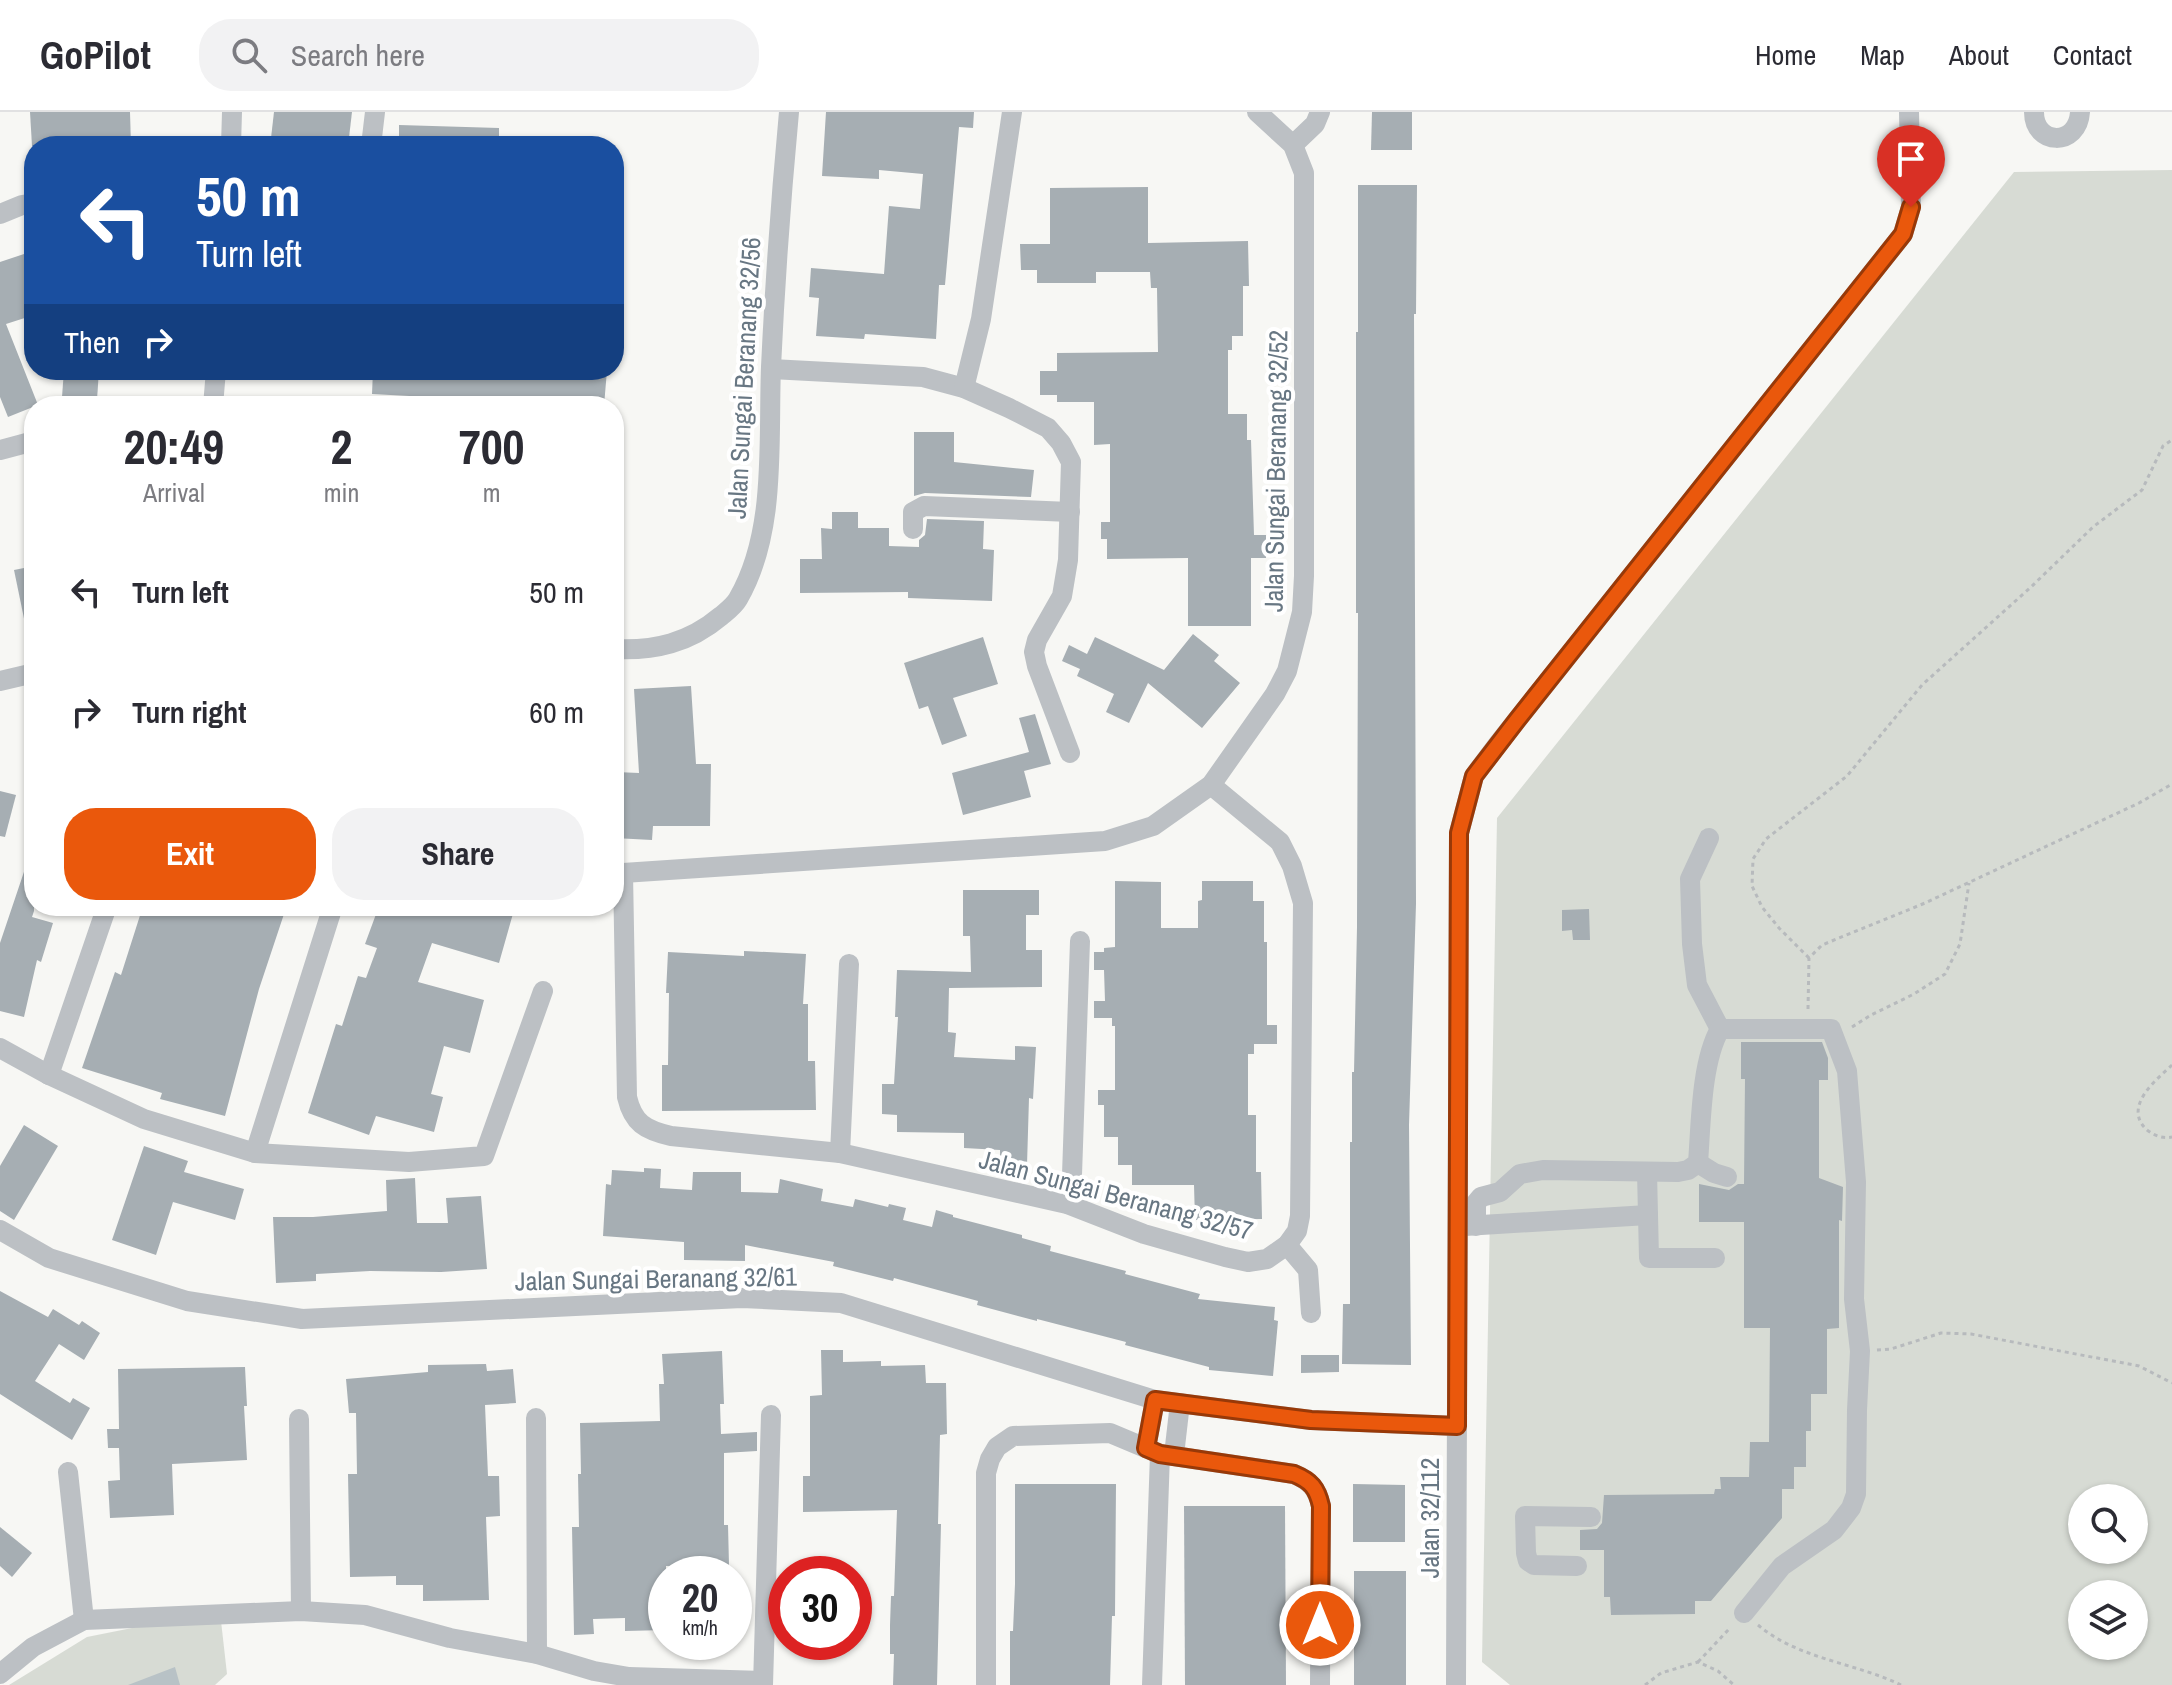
<!DOCTYPE html>
<html lang="en">
<head>
<meta charset="utf-8">
<style>
  body { margin:0; font-family:"Archivo Narrow",sans-serif; background:#f2f2f3; color:#2b2b33; height:100vh; display:flex; flex-direction:column; font-size:30px; white-space:nowrap }
  * { box-sizing:border-box; margin:0 }
  p { font-size:26px; color:#7c7c81 }
  .icon { flex:none; width:44px; height:44px; fill:none; stroke:currentColor; stroke-width:2; stroke-linecap:round; stroke-linejoin:round }
  .map { position:relative; flex:1; overflow:hidden }
  .details { position:absolute; left:24px; top:284px; width:600px; height:520px; display:flex; flex-direction:column; background:#fff; border-radius:32px; box-shadow:0 2px 6px #0004 }
  .details>* { flex:none }
  .top-card { position:absolute; left:24px; top:24px; width:600px; height:244px; border-radius:32px; box-shadow:0 2px 6px #0004; background:#1a4fa0; color:#fff; overflow:hidden }
  .controls { position:absolute; left:2068px; top:1372px; display:grid; gap:16px }
  .controls a { display:grid; place-items:center; width:80px; height:80px; border-radius:50%; background:#fff; box-shadow:0 2px 6px #0004; font-size:40px }
  .speed { position:absolute; left:648px; top:1444px; display:flex; gap:16px; font-size:40px; font-weight:700; text-align:center }
  .speed>* { display:grid; place-content:center; width:104px; height:104px; border-radius:50%; background:#fff; box-shadow:0 2px 6px #0004; line-height:1 }
  .speed small { font-size:20px; font-weight:400 }
  .speed .limit { border:12px solid #d22; background:#fff; color:#111 }
  .pin { position:absolute; display:grid; place-items:center; width:68px; height:68px; color:#fff; margin:-82px -34px; border-radius:50% 50% 50% 0; rotate:-45deg; box-shadow:0 0 8px #0007 }
  .pin .icon { rotate:45deg }
  .me { position:absolute; width:88px; margin:-44px; rotate:0deg; stroke-linejoin:round; filter:drop-shadow(0 0 6px #0008) }
  .turn { display:flex; align-items:center; gap:28px; height:168px; padding:0 40px; font-size:36px }
  .turn .icon { width:104px; height:104px; stroke-width:2.5 }
  .turn b { display:block; font-size:56px; line-height:68px }
  .then { display:flex; align-items:center; height:76px; padding:0 40px; background:#0003; gap:16px; font-size:30px }
  .eta { display:flex; justify-content:space-evenly; align-items:center; height:136px; text-align:center }
  .eta b { font-size:48px; font-weight:700; line-height:56px }
  .action { display:flex; gap:16px; margin-top:auto; padding:16px 40px }
  .action a { flex:1; height:92px; border-radius:32px; background:#ea580c; color:#fff; font-size:32px; font-weight:700; line-height:92px; text-align:center }
  .action a+a { background:#f2f2f3; color:#2b2b33 }
  ul { padding:0; list-style:none }
  li { display:flex; align-items:center; gap:24px; height:120px; padding:0 40px }
  li div { flex:1 }
  li b { display:block; font-size:30px }
  li em { font-style:normal }
  header { display:flex; align-items:center; gap:48px; box-sizing:border-box; height:112px; padding:0 40px; background:#fff; border-bottom:2px solid #e1e1e2 }
  header strong { font-size:38px }
  nav { display:flex; gap:44px; margin-inline-start:auto; font-size:28px }
  .search { width:560px; height:72px; background:#f2f2f3; display:flex; align-items:center; gap:20px; box-sizing:border-box; padding:0 28px; border-radius:32px; color:#7c7c81; font-size:30px }
  .map>svg:first-child { display:block }
  .green { fill:#d7dbd4; fill-rule:evenodd }
  .water { fill:#b8c2c6 }
  .building { fill:#a6aeb3 }
  .lines { fill:none; stroke-linecap:round; stroke-linejoin:round }
  .path { stroke:#b7babd; stroke-width:3; stroke-dasharray:4 4; stroke-linecap:butt }
  .minor { stroke:#bcc0c4; stroke-width:20 }
  .route-casing { stroke:#983908; stroke-width:20 }
  .route { stroke:#ea580c; stroke-width:14 }
  .labels { text-anchor:middle; stroke-width:8; stroke-linejoin:round; paint-order:stroke }
  .street-label { font-size:26px; fill:#687783; stroke:#fff }
</style>
</head>
<body>
<header>
<strong>GoPilot</strong>
<div class="search"><svg class="icon" aria-label="search" viewBox="0 0 24 24"><circle cx="10" cy="10" r="6"/><path d="M15 15l6 6"/></svg>Search here</div>
<nav><a>Home</a><a>Map</a><a>About</a><a>Contact</a></nav>
</header>
<div class="map">
<svg width="2172" height="1573" viewBox="0 0 2172 1573">
  <rect width="100%" height="100%" fill="#f7f7f4"/>
  <g class="green">
    <path d="M2172,58V1573H1510L1482,1550L1497,706L2014,60ZM2082,1386H2134V1438H2082ZM2082,1482H2134V1534H2082Z"/>
    <polygon points="221,1509 227,1562 215,1573 9,1573 87,1525 157,1511"/>
  </g>
  <polygon class="water" points="175,1555 180,1573 128,1573"/>
  <g class="building">
    <polygon points="30,0 130,0 131,34 32,34"/>
    <polygon points="274,0 352,0 348,34 332,34 271,26"/>
    <polygon points="826,0 974,0 973,16 959,15 945,173 939,173 936,227 865,222 864,227 816,224 819,186 809,185 811,156 884,162 889,94 920,97 923,62 879,58 879,67 822,64"/>
    <polygon points="1372,0 1412,0 1412,38 1371,38"/>
    <polygon points="399,13 499,16 499,34 399,34"/>
    <polygon points="1358,73 1417,73 1416,202 1414,202 1416,792 1409,1013 1411,1253 1342,1252 1343,1192 1350,1192 1350,1030 1352,1030 1352,960 1354,960 1357,815 1358,501 1356,501 1356,220 1358,220"/>
    <polygon points="1148,75 1148,131 1248,129 1249,174 1243,174 1243,224 1232,224 1232,238 1228,238 1228,302 1247,302 1247,328 1251,328 1254,423 1266,423 1266,446 1251,446 1251,514 1188,514 1188,446 1107,447 1107,427 1101,427 1101,410 1110,410 1110,332 1094,333 1094,290 1057,290 1057,283 1040,283 1040,259 1057,259 1057,241 1158,240 1157,176 1151,176 1150,160 1096,160 1096,171 1037,171 1037,158 1021,158 1020,132 1050,132 1050,76"/>
    <polygon points="30,140 34,152 34,203 6,212 38,293 8,305 0,285 0,150"/>
    <polygon points="64,258 99,258 97,288 62,285"/>
    <polygon points="373,258 607,258 604,294 480,292 480,290 428,288 428,285 372,282"/>
    <polygon points="914,320 954,320 954,350 1034,358 1031,385 925,381 914,384"/>
    <polygon points="832,400 858,400 858,416 889,416 889,434 919,435 919,428 925,423 927,407 984,409 983,437 994,438 992,489 908,486 908,480 800,481 800,447 822,447 821,416 832,417"/>
    <polygon points="34,454 34,520 27,521 14,458"/>
    <polygon points="1193,522 1219,543 1214,549 1240,571 1202,616 1148,571 1129,611 1106,600 1114,582 1077,564 1080,557 1062,549 1069,533 1087,542 1095,525 1164,558"/>
    <polygon points="983,525 998,572 953,586 967,624 942,633 928,594 919,597 904,551"/>
    <polygon points="691,574 696,652 711,652 710,714 653,714 652,728 614,726 616,660 639,661 634,577"/>
    <polygon points="1035,602 1051,652 1024,659 1031,685 963,703 952,661 1029,640 1019,606"/>
    <polygon points="0,679 16,683 5,725 0,724"/>
    <polygon points="31,739 34,739 34,799 32,805 53,811 41,850 37,848 24,905 0,899 0,831"/>
    <polygon points="1115,769 1161,770 1161,816 1198,816 1198,789 1202,788 1202,769 1253,769 1253,789 1264,789 1264,830 1267,830 1267,913 1277,913 1277,932 1254,932 1254,942 1248,942 1248,1003 1256,1003 1256,1060 1261,1060 1262,1107 1195,1108 1194,1073 1132,1073 1132,1053 1118,1053 1118,1025 1104,1025 1104,993 1098,993 1098,978 1115,978 1115,914 1112,914 1112,906 1094,906 1094,889 1105,889 1104,858 1094,858 1094,840 1104,840 1104,836 1115,835"/>
    <polygon points="963,778 1039,778 1039,803 1026,803 1026,838 1042,838 1042,875 949,876 948,920 956,921 954,945 1015,948 1015,934 1036,935 1033,987 1029,986 1027,1053 1000,1052 1000,1038 964,1036 964,1021 897,1020 897,1003 882,1002 882,972 894,972 898,905 895,905 897,858 971,860 970,824 963,824"/>
    <polygon points="143,794 270,794 285,799 259,877 225,1004 160,987 162,981 82,956 115,860 121,863"/>
    <polygon points="379,794 501,794 514,798 499,851 432,831 418,870 484,888 470,941 444,934 431,982 443,985 434,1020 376,1004 369,1023 308,1001 336,912 342,914 358,864 366,866 377,836 365,832"/>
    <polygon points="1589,797 1590,828 1573,828 1572,818 1562,819 1562,798"/>
    <polygon points="744,839 806,842 803,892 808,892 808,949 815,949 816,998 662,999 662,953 668,953 669,881 666,881 668,840 744,844"/>
    <polygon points="1741,930 1822,930 1828,946 1828,968 1819,968 1819,1066 1843,1075 1842,1109 1839,1108 1839,1216 1827,1217 1827,1282 1811,1282 1811,1319 1806,1319 1806,1355 1794,1355 1794,1377 1782,1377 1782,1406 1711,1489 1695,1489 1695,1502 1611,1503 1610,1485 1604,1485 1604,1438 1580,1438 1580,1418 1597,1417 1602,1411 1604,1383 1714,1382 1715,1377 1721,1377 1720,1365 1749,1365 1750,1330 1769,1330 1770,1216 1744,1216 1744,1110 1699,1110 1699,1072 1729,1078 1738,1072 1744,1072 1745,967 1741,967"/>
    <polygon points="24,1013 58,1034 14,1108 0,1099 0,1054"/>
    <polygon points="144,1034 188,1049 184,1060 244,1077 235,1108 173,1090 156,1143 112,1128"/>
    <polygon points="644,1056 661,1057 660,1076 692,1078 693,1060 741,1060 741,1080 778,1081 780,1067 823,1077 821,1089 853,1095 855,1087 888,1095 889,1092 906,1096 903,1108 932,1115 936,1098 953,1103 953,1105 1022,1123 1022,1126 1051,1134 1050,1139 1126,1159 1125,1162 1200,1182 1198,1187 1275,1195 1274,1208 1278,1209 1273,1264 1209,1258 1209,1255 1125,1233 1126,1230 1037,1207 1037,1209 977,1193 978,1189 894,1166 893,1169 833,1154 834,1150 745,1133 745,1149 684,1148 684,1130 603,1124 606,1072 611,1073 612,1058 644,1060"/>
    <polygon points="415,1066 417,1111 448,1111 446,1086 481,1084 487,1157 441,1160 370,1159 316,1162 316,1169 276,1171 273,1105 313,1105 387,1099 386,1068"/>
    <polygon points="0,1179 48,1205 53,1197 79,1213 82,1209 100,1221 84,1248 59,1232 35,1269 70,1291 73,1286 90,1296 72,1328 0,1282"/>
    <polygon points="821,1238 843,1238 843,1250 881,1249 881,1254 925,1253 926,1271 946,1271 947,1322 940,1323 938,1412 941,1412 937,1573 893,1573 894,1542 890,1542 890,1513 891,1484 894,1484 897,1398 803,1400 803,1364 810,1364 810,1284 822,1283"/>
    <polygon points="722,1239 724,1292 720,1292 721,1322 757,1320 757,1339 724,1341 724,1413 728,1413 729,1453 666,1454 666,1518 625,1519 625,1506 593,1507 594,1522 574,1523 572,1415 579,1415 578,1362 581,1362 580,1311 660,1309 659,1272 664,1272 662,1242"/>
    <polygon points="1301,1243 1339,1243 1339,1260 1301,1261"/>
    <polygon points="486,1252 487,1259 513,1257 516,1291 485,1293 488,1364 499,1364 500,1404 486,1405 489,1488 423,1489 423,1473 396,1473 396,1464 350,1465 348,1362 357,1362 356,1301 349,1301 346,1267 428,1260 428,1253"/>
    <polygon points="245,1255 247,1294 244,1294 247,1348 172,1352 174,1403 110,1406 108,1369 120,1368 119,1336 108,1336 107,1317 119,1317 118,1257"/>
    <polygon points="1015,1372 1116,1372 1115,1504 1112,1504 1110,1573 1010,1573 1010,1519 1013,1519 1015,1472"/>
    <polygon points="1353,1372 1405,1373 1405,1430 1353,1430"/>
    <polygon points="1184,1394 1285,1394 1286,1573 1185,1573"/>
    <polygon points="0,1415 32,1441 12,1465 0,1454"/>
    <rect x="1354" y="1459" width="52" height="114"/>
  </g>
  <g class="lines">
    <g class="path">
      <polyline points="1809,846 1779,816 1762,795 1752,774 1753,747 1766,727 1847,664 1922,573 2031,475 2093,415 2142,378 2163,334 2172,328"/>
      <polyline points="1808,897 1809,846 1822,833 1925,791 2139,691 2172,672"/>
      <polyline points="1852,915 1871,903 1914,882 1945,862 1960,832 1969,771"/>
      <path d="M2172,953C2156,968 2122,995 2147,1018C2155,1024 2163,1027 2172,1025"/>
      <polyline points="1877,1238 1891,1237 1941,1221 1971,1222 2139,1254 2172,1271"/>
      <path d="M1758,1513C1798,1547 1856,1551 1901,1573"/>
      <polyline points="1698,1550 1730,1516"/>
      <polyline points="1645,1573 1661,1561 1698,1550 1718,1559 1734,1573"/>
    </g>
    <g class="minor">
      <path d="M2034,0C2034,34 2078,35 2080,0"/>
      <polyline points="1293,33 1315,12 1320,0"/>
      <polyline points="231,34 232,0"/>
      <polyline points="371,34 375,0"/>
      <polyline points="0,102 22,93 34,91"/>
      <polyline points="771,257 923,265 964,276 1009,296 1048,316 1061,331 1071,350 1068,448 1062,484 1037,528 1034,540 1037,554 1070,641"/>
      <polyline points="964,276 981,207 1012,0"/>
      <polyline points="213,294 216,258"/>
      <polyline points="0,338 34,329"/>
      <polyline points="913,417 913,400 924,394 1070,400"/>
      <path d="M614,537C655,539 689,531 721,504C727,499 734,494 738,487C777,420 768,330 771,255C775,170 781,85 789,0"/>
      <polyline points="0,569 34,561"/>
      <polyline points="1709,726 1690,767 1692,832 1697,873 1720,917"/>
      <polyline points="614,760 623,761 1105,729 1153,714 1211,673 1275,582 1287,559 1302,500 1304,464 1304,61 1293,33 1257,0"/>
      <path d="M623,761L627,985C633,1011 645,1018 671,1024L840,1041L1067,1092L1144,1122L1225,1145L1248,1150L1267,1147L1287,1133L1297,1119L1300,1104L1303,791L1292,754L1280,730L1211,673"/>
      <polyline points="0,936 49,963 144,1007 255,1041 409,1050 484,1044 543,879"/>
      <polyline points="49,963 107,794"/>
      <polyline points="255,1041 333,794"/>
      <polyline points="840,1041 849,852"/>
      <polyline points="1698,1051 1714,1061 1727,1065"/>
      <polyline points="1647,1060 1649,1146 1715,1146"/>
      <polyline points="1067,1092 1072,1063 1080,829"/>
      <polyline points="1465,1114 1648,1103"/>
      <path d="M1476,1114V1091L1481,1085L1500,1080L1520,1062L1543,1058L1678,1060L1688,1058L1698,1051C1701,1012 1701,950 1720,917H1831L1847,959L1856,1070L1854,1187L1860,1239L1857,1298L1856,1382L1851,1396L1834,1418L1782,1454L1744,1501"/>
      <polyline points="0,1118 49,1146 187,1189 302,1207 742,1186 841,1191 1155,1288 1311,1308 1457,1314"/>
      <polyline points="1287,1133 1308,1158 1311,1201"/>
      <polyline points="536,1306 537,1542"/>
      <polyline points="299,1307 301,1499"/>
      <polyline points="1146,1336 1155,1288"/>
      <polyline points="1174,1343 1180,1291"/>
      <polyline points="68,1360 84,1508"/>
      <polyline points="1577,1454 1534,1453 1528,1449 1526,1441 1525,1404 1591,1405"/>
      <polyline points="0,1562 33,1535 84,1508 301,1499 365,1503 450,1526 537,1542 594,1559 629,1565 763,1569"/>
      <polyline points="763,1573 771,1303"/>
      <path d="M986,1573V1361L990,1347L997,1335L1013,1324L1110,1321L1160,1342L1294,1362C1310,1369 1317,1376 1321,1394L1320,1573"/>
      <polyline points="1152,1573 1160,1342"/>
      <polyline points="1456,1573 1459,721 1474,664 1498,632 1903,122 1911,95 1909,0"/>
    </g>
  </g>
  <g class="lines">
    <defs>
      <path id="route" d="M1320,1513L1321,1394C1317,1376 1311,1369 1294,1362L1160,1342L1146,1336L1155,1288L1311,1308L1457,1314L1459,721L1474,664L1517,608L1903,122L1911,95"/>
    </defs>
    <use href="#route" class="route-casing"/>
    <use href="#route" class="route"/>
  </g>
  <g class="labels">
    <g class="street-label">
      <text transform="translate(744 266) rotate(-87)" y="9">Jalan Sungai Beranang 32/56</text>
      <text transform="translate(1276 359) rotate(-89)" y="9">Jalan Sungai Beranang 32/52</text>
      <text transform="translate(1116 1083) rotate(15)" y="9">Jalan Sungai Beranang 32/57</text>
      <text transform="translate(656 1167) rotate(-1)" y="9">Jalan Sungai Beranang 32/61</text>
      <text transform="translate(1430 1406) rotate(-90)" y="9">Jalan 32/112</text>
    </g>
  </g>
</svg>
<div class="controls">
<a><svg class="icon" aria-label="search" viewBox="0 0 24 24"><circle cx="10" cy="10" r="6"/><path d="M15 15l6 6"/></svg></a>
<a><svg class="icon" aria-label="layers" viewBox="0 0 24 24"><path d="M12 4l9 5-9 5-9-5zM3 14l9 5 9-5"/></svg></a>
</div>
<div class="speed"><div>20<small>km/h</small></div><div class="limit">30</div></div>
<div class="pin" style="left:1911px;top:95px;background:#d93025"><svg class="icon" aria-label="arrive" viewBox="0 0 24 24"><path d="M6 21V4h12l-3 4 3 4H6"/></svg></div>
<svg class="me" style="left:1320px;top:1513px" viewBox="-20 -20 40 40"><circle r="17" fill="#ea580c" stroke="#fff" stroke-width="3"/><path d="M0-11L8 9 0 5-8 9z" fill="#fff"/></svg>
<div class="top-card">
<div class="turn"><svg class="icon" aria-label="left" viewBox="0 0 24 24"><path d="M17 20v-9H6M10 6l-5 5 5 5"/></svg><div><b>50 m</b>Turn left</div></div>
<div class="then">Then<svg class="icon" aria-label="right" viewBox="0 0 24 24"><path d="M7 20v-9h11M14 6l5 5-5 5"/></svg></div>
</div>
<section class="details">
<div class="eta">
<div><b>20:49</b><p>Arrival</p></div>
<div><b>2</b><p>min</p></div>
<div><b>700</b><p>m</p></div>
</div>
<ul>
<li><svg class="icon" aria-label="left" viewBox="0 0 24 24"><path d="M17 20v-9H6M10 6l-5 5 5 5"/></svg><div><b>Turn left</b></div><em>50 m</em></li>
<li><svg class="icon" aria-label="right" viewBox="0 0 24 24"><path d="M7 20v-9h11M14 6l5 5-5 5"/></svg><div><b>Turn right</b></div><em>60 m</em></li>
</ul>
<div class="action"><a>Exit</a><a>Share</a></div>
</section>
</div>
</body>
</html>
